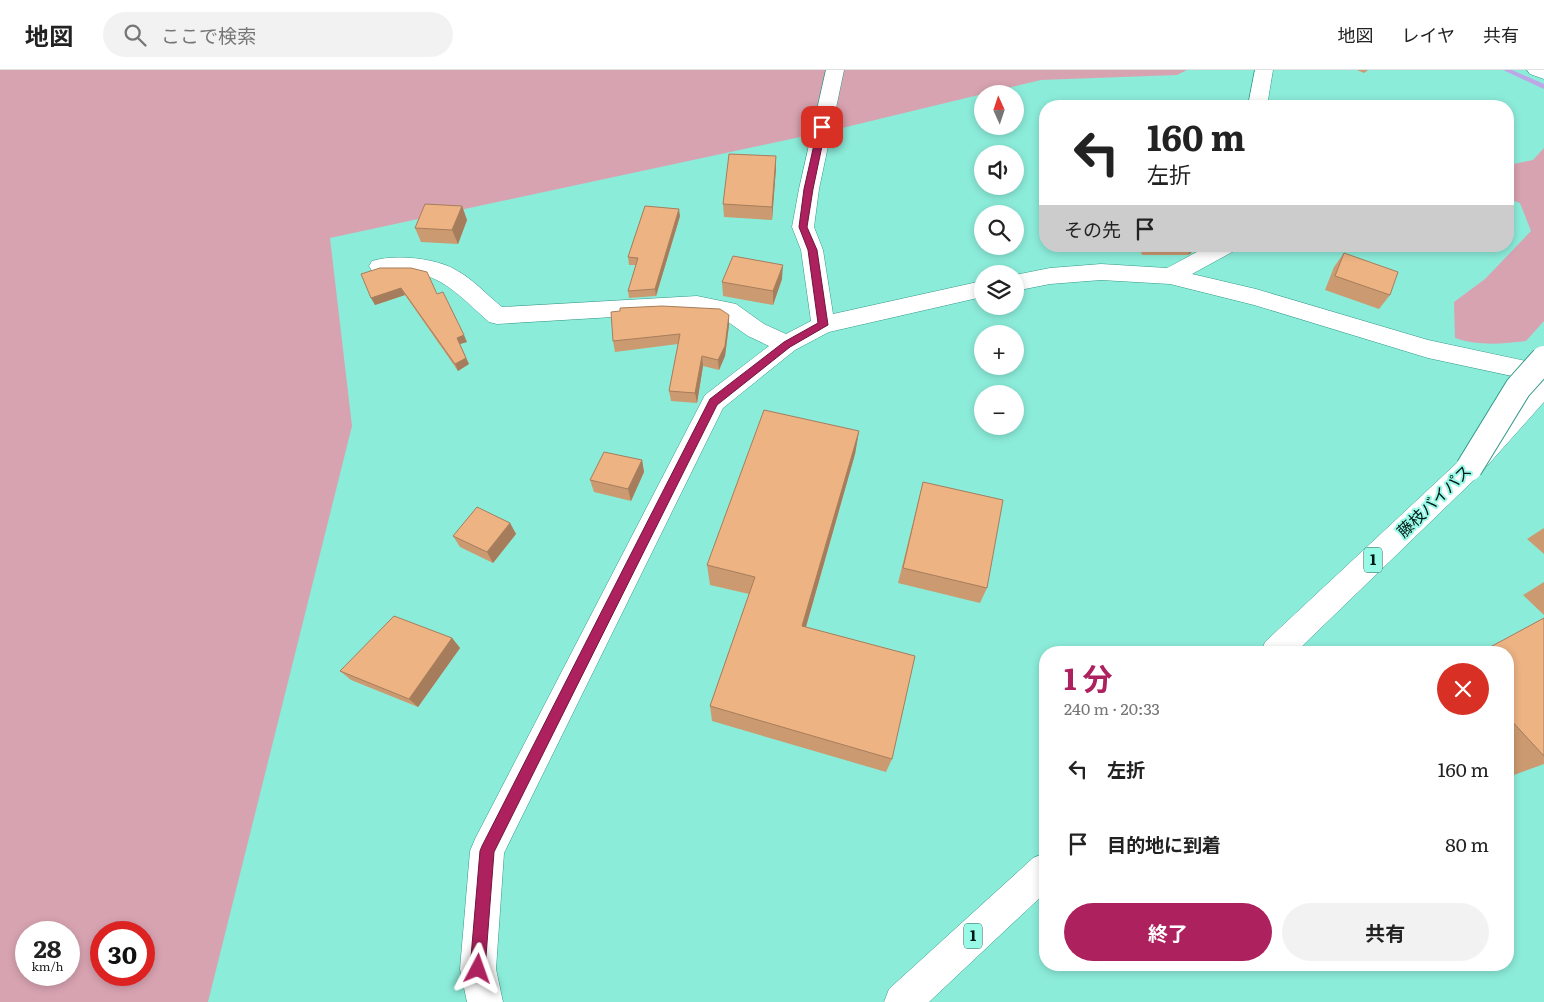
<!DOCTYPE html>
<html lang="ja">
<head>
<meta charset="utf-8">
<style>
  body { margin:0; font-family:Literata,"Noto Sans JP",serif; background:#f2f2f2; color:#222; height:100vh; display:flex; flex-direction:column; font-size:19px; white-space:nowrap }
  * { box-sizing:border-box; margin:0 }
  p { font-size:16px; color:#767676 }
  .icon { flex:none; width:28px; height:28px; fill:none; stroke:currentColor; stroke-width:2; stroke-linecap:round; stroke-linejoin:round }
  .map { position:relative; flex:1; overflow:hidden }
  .drawer { position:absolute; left:1039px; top:576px; width:475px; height:325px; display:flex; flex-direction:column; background:#fff; border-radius:20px; box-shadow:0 2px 8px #0003 }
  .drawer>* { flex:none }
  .hud { position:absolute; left:1039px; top:30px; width:475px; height:152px; border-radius:20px; box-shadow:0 2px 8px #0003; background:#fff; color:#222; overflow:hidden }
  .needle { width:32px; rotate:357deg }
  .tools { position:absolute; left:974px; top:15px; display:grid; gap:10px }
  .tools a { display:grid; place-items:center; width:50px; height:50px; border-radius:50%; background:#fff; box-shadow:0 2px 8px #0003; font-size:25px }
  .speed { position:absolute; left:15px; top:851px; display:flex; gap:10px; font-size:25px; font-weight:700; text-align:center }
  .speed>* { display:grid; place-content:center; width:65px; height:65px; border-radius:50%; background:#fff; box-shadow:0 2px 8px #0003; line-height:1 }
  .speed small { font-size:12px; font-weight:400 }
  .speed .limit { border:8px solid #d22; background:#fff; color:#111 }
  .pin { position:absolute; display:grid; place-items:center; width:42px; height:42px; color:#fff; margin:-21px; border-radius:10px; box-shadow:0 2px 8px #0006 }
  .me { position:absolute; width:55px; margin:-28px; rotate:4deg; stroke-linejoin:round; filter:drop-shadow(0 0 4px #0008) }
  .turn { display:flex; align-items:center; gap:18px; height:105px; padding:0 25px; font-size:22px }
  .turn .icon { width:65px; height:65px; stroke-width:2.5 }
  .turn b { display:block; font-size:35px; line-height:42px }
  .then { display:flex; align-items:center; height:48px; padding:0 25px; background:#0003; gap:10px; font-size:19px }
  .round { display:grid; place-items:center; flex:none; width:52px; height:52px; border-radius:26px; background:#f2f2f2 }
  .head { display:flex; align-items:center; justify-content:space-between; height:85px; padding:0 25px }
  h1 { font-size:30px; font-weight:700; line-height:38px; color:#ad215e }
  .primary-button { display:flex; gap:10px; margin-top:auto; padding:10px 25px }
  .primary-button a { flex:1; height:58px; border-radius:30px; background:#ad215e; color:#fff; font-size:20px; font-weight:700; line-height:58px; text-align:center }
  .primary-button a+a { background:#f2f2f2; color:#222 }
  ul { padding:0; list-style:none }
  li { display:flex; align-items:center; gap:15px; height:75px; padding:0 25px }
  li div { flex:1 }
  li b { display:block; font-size:19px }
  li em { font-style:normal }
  header { display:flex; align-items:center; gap:30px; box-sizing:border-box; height:70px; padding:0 25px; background:#fff; border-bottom:1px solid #e0e0e0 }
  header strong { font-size:24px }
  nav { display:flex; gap:28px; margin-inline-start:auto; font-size:18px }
  .search { width:350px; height:45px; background:#f2f2f2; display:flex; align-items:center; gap:12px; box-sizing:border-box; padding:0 18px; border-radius:28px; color:#767676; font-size:19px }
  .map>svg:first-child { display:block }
  .green { fill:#d8a3b1; fill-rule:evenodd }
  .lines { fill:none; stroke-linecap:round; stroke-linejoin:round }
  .stream { fill:#bea7e7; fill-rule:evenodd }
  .minor-casing { stroke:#349989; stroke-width:1 }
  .highway-casing { stroke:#349989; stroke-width:1 }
  .minor { fill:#fff; fill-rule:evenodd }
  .highway { fill:#fff; fill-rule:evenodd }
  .highway-bridge-casing { stroke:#349989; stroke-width:28; stroke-linecap:butt }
  .highway-bridge { stroke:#fff; stroke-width:26 }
  .wall { fill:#cc9a71 }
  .shaded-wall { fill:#a67d5c }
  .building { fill:#edb383; stroke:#a67d5c }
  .route { fill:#ad215e; stroke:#70153d }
  .labels { text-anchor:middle; stroke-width:4; stroke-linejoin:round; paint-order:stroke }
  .shield { fill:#99f9e7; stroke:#2e5b52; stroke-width:1 }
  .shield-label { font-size:15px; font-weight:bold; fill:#001712 }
  .street-label { font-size:16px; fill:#001712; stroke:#99f9e7 }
</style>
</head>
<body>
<header>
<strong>地図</strong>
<div class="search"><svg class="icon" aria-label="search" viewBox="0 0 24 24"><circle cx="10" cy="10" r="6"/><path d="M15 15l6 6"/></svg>ここで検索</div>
<nav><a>地図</a><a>レイヤ</a><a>共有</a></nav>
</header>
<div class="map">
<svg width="1544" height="932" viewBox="0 0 1544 932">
  <rect width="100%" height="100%" fill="#8cecda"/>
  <g class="green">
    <path d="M0,0H1187L1177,5L1041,10L842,58L330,168L352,356L208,932H0ZM26,862H69V905H26ZM101,862H144V905H101Z"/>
    <path d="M1544,78V251L1526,271C1502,274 1478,276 1455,268L1454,232L1485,209L1531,161L1520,133L1508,129V95L1533,90Z"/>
  </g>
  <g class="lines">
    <polygon class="stream" points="1503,0 1512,0 1544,14 1544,19"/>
    <defs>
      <g id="minor">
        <path d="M826,0H844L819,119L814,157L823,180L833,244L982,211V227L829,262L795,280L723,338L504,783L496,899L503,932H467L460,899L470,781L475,769L705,325L769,276L748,266L721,247L697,242L497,254L489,252C467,233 445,207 415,203C401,201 386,206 372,201L369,196L372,191C395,184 436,188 456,200C473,209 487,225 502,237L697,226L736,234L764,254L786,264L811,251L801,180L792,157L799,119Z"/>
        <polygon points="1255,0 1273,0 1267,36 1248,36"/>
        <polygon points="1527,0 1544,0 1544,9 1530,4"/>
        <polygon points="1208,176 1237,176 1234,181 1192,204 1256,219 1428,270 1544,295 1544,313 1428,288 1254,235 1170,214 1101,210 1050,214 1015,221 1015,205 1050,198 1101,194 1167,198"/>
      </g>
      <g id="highway">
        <polygon points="1544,307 1544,332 1478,406 1296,582 1261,582 1265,572 1460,390 1535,309"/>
        <polygon points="1045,783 1045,823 929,932 884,932 889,919 1033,788"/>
      </g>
    </defs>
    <use href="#minor" class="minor-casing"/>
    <use href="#highway" class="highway-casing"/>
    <use href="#minor" class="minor"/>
    <use href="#highway" class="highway"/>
    <defs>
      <polyline id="highway-bridge" points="1469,398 1518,318 1544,289"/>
    </defs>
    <use href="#highway-bridge" class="highway-bridge-casing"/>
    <use href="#highway-bridge" class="highway-bridge"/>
  </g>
  <g class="wall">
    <polygon points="1357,0 1368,0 1364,3"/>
    <polygon points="776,86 776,98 772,150 724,147 723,134"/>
    <polygon points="462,136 467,150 458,174 421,172 415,158"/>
    <polygon points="680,146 656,226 629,228 628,221 636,195 629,195 628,187"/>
    <polygon points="1139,176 1194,176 1191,183 1188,185 1142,185"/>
    <polygon points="1344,183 1390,225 1379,239 1325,220 1334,197"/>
    <polygon points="361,204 437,224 467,272 460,274 469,294 458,301 405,225 375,235"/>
    <polygon points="782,209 773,235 723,226 722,212"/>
    <polygon points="620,241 729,255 725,286 719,300 703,296 697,333 671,331 669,321 678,274 615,282 613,271"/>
    <polygon points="859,361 855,384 806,557 892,689 886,702 712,651 710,636 749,524 710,515 707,495"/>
    <polygon points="642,390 644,402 631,431 594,422 590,410"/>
    <polygon points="923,412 987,518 980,533 898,513"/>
    <polygon points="510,453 516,464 493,493 460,477 453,466"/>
    <polygon points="1544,458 1544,484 1527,469"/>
    <polygon points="1544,512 1544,545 1523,525"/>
    <polygon points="1544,548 1544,694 1514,705 1508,699 1508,582"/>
    <polygon points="452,568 460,578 418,637 351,610 340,601"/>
  </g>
  <g class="shaded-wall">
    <polygon points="776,86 776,98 772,150 772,137"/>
    <polygon points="462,136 467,150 458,174 452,160"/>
    <polygon points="679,139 680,146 656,226 655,219"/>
    <polygon points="1192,176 1194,176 1191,183 1188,185"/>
    <polygon points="783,195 782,209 773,235 773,221"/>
    <polygon points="401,218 405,225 375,235 371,228"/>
    <polygon points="729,245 729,255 725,286 719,300 718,290"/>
    <polygon points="464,265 467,272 460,274 457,268"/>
    <polygon points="702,286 703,296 697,333 695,323"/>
    <polygon points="466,288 469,294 458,301 455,294"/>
    <polygon points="859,361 855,384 801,574 802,556"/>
    <polygon points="642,390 644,402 631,431 628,419"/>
    <polygon points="510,453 516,464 493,493 487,482"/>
    <polygon points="452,568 460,578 418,637 409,629"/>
  </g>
  <g class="building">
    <polygon points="729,84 776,86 772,137 723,134"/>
    <polygon points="425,134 462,136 452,160 415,158"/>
    <polygon points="645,136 679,139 655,219 628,221 638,188 628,187"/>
    <polygon points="1344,183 1398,202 1390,225 1335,206"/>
    <polygon points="733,186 783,195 773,221 722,212"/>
    <polygon points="380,198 411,198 427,202 437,224 443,222 464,265 457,268 466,288 455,294 401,218 371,228 361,204"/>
    <polygon points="662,236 720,239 729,245 725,276 718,290 702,286 695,323 669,321 680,264 613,271 611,242 620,241 620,238"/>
    <polygon points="764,340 859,361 802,556 915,586 892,689 710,636 755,507 707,495"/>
    <polygon points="604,382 642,390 628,419 590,410"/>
    <polygon points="923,412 1003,430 987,518 903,498"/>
    <polygon points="477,437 510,453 487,482 453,466"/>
    <polygon points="394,546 452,568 409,629 340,601"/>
    <polygon points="1544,548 1544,686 1508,647 1508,582 1481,582"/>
  </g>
  <polygon class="route" points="822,55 826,57 813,119 807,157 817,180 828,255 790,277 717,335 494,782 485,899 483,904 478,906 472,904 470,899 480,781 482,776 710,329 784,272 818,253 808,180 799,157 804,119 818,57"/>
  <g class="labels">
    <g class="shield">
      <rect x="1364" y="477.5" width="18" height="25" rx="4"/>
      <rect x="964" y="853.5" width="18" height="25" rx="4"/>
    </g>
    <g class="shield-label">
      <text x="1373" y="495">1</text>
      <text x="973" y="871">1</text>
    </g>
    <g class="street-label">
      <text transform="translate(1434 431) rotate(-44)" y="6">藤枝バイパス</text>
    </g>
  </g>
</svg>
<div class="tools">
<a><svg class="needle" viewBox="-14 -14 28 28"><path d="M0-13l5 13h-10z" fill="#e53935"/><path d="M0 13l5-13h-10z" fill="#767676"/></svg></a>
<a><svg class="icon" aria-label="sound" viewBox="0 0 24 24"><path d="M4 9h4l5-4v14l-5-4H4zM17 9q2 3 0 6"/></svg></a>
<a><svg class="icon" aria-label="search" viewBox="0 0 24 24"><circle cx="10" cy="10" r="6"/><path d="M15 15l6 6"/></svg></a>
<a><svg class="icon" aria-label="layers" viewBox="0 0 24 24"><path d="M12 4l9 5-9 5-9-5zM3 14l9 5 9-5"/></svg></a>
<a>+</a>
<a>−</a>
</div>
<div class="speed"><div>28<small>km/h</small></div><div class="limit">30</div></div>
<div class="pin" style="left:822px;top:57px;background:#d93025"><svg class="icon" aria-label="arrive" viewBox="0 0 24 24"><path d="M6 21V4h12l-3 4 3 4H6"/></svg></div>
<svg class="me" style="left:478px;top:899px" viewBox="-20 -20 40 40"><path d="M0-17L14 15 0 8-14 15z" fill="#ad215e" stroke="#fff" stroke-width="4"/></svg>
<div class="hud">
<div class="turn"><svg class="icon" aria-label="left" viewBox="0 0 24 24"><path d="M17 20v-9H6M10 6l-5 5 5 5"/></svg><div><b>160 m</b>左折</div></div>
<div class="then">その先<svg class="icon" aria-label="arrive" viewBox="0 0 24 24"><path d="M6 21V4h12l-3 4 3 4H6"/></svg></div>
</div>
<section class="drawer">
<div class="head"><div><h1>1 分</h1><p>240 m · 20:33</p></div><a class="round" style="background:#d93025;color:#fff"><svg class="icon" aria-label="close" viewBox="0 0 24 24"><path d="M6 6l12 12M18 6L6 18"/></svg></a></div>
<ul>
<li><svg class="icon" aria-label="left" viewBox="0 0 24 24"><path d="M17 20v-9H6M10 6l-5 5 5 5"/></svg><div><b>左折</b></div><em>160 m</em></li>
<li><svg class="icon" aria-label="arrive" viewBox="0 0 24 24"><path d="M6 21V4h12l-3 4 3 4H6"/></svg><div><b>目的地に到着</b></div><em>80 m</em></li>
</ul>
<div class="primary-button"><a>終了</a><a>共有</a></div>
</section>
</div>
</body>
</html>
